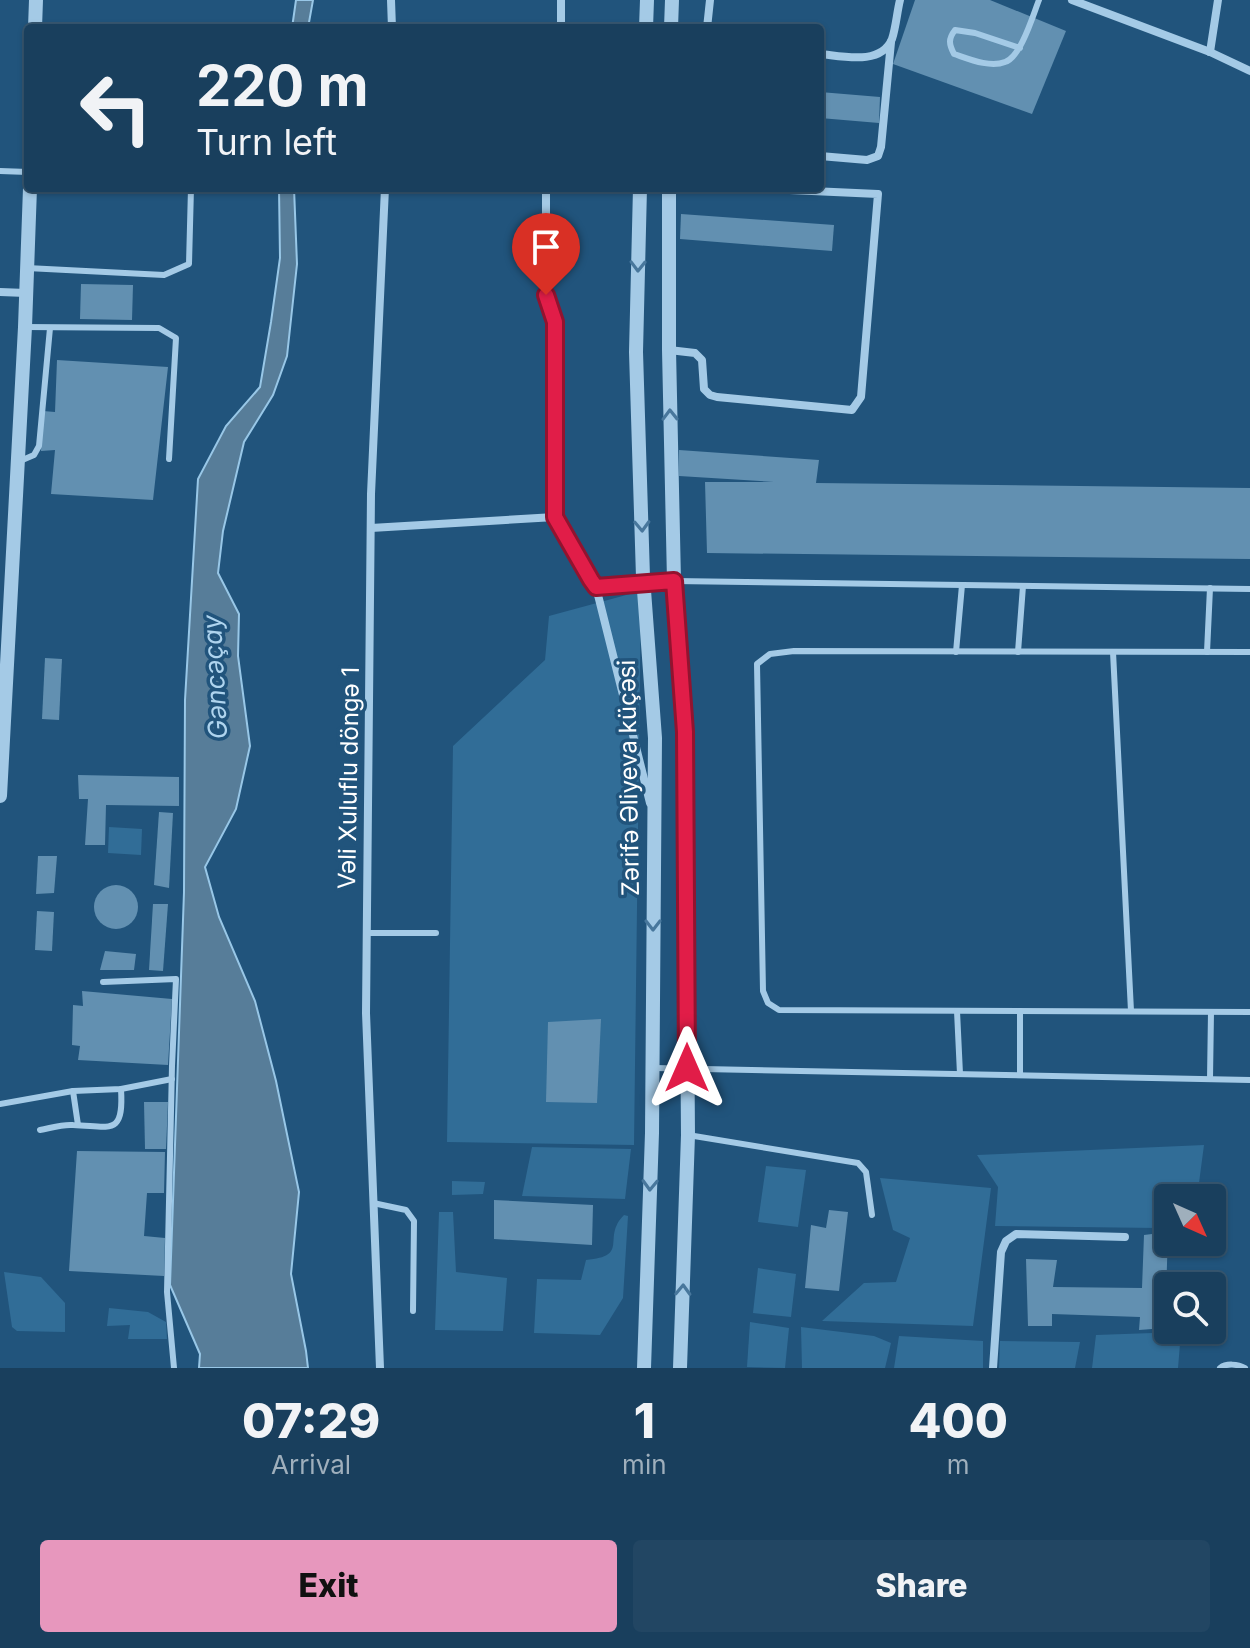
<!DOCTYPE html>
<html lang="en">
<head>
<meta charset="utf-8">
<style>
  body { margin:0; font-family:Inter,sans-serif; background:#224663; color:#f1f3f6; height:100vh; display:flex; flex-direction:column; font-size:30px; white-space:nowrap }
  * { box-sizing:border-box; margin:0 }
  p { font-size:26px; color:#9fafbc }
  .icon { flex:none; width:44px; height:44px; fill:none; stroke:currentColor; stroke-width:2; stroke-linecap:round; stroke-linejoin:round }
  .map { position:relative; height:1368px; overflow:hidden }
  .panel { display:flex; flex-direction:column; background:#193f5d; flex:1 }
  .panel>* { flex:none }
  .banner { position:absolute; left:24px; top:24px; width:800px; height:168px; border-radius:8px; box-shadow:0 2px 6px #0004,0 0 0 2px #375872; background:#193f5d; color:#f1f3f6; overflow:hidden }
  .needle { width:52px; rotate:135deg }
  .tools { position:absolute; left:1154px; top:1184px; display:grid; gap:16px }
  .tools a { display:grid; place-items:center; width:72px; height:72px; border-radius:8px; background:#193f5d; box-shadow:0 2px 6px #0004,0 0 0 2px #375872; font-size:40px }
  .pin { position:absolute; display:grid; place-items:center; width:68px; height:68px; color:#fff; margin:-82px -34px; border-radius:50% 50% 50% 0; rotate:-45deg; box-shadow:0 0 8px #0007 }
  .pin .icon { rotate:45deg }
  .me { position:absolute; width:88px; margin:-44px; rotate:0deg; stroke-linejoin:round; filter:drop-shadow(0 0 6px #0008) }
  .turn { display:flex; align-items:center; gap:28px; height:168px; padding:0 40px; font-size:36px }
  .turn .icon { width:104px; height:104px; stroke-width:2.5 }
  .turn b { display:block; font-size:56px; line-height:68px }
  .eta { display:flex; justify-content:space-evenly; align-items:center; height:136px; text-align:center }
  .eta b { font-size:48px; font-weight:800; line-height:56px }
  .button { display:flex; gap:16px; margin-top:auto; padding:16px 40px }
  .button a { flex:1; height:92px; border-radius:8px; background:#e797bd; color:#111; font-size:32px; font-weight:800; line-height:92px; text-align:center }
  .button a+a { background:#224663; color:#f1f3f6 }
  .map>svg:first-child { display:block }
  .green { fill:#316d97 }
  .water { fill:#577d99; stroke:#98c7e7; stroke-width:2 }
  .building { fill:#6290b1 }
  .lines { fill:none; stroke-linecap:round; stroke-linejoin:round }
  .service { stroke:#a4cae6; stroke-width:6 }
  .minor { stroke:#a4cae6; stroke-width:8 }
  .tertiary { stroke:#a4cae6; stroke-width:14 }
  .oneway { stroke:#48779c }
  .route-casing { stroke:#92132f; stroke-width:20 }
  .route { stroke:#e11d48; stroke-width:14 }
  .labels { text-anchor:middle; stroke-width:7; stroke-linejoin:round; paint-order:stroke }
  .street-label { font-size:24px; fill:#fff; stroke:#21547c }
  .water-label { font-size:26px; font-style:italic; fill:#afd4ee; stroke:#21547c }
</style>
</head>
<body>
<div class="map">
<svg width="1250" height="1368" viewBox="0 0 1250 1368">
  <rect width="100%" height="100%" fill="#21547c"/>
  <g class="green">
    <polygon points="641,591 634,1145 447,1142 453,746 545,660 549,616"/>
    <polygon points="109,827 142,829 141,855 108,853"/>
    <polygon points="1204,1145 1197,1198 1168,1198 1168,1231 1158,1228 995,1226 998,1187 977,1155"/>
    <polygon points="532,1147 631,1149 625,1199 522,1196"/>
    <polygon points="766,1166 806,1170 798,1227 758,1222"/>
    <polygon points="880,1178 991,1188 973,1326 822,1321 864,1283 896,1282 910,1238 893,1230"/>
    <polygon points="452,1181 485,1182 483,1194 452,1195"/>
    <polygon points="439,1212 453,1212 456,1272 507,1278 503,1331 435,1330"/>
    <path d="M624,1215L628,1216L623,1298L600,1335L534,1333L537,1279L581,1280L586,1260C631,1256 601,1238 624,1215Z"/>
    <polygon points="758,1268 796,1274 791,1317 753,1313"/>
    <polygon points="4,1272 41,1277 65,1303 65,1332 17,1331 12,1327"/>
    <polygon points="109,1308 148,1312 166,1322 167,1339 128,1339 130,1325 107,1326"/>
    <polygon points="750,1322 789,1328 785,1368 747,1367"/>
    <polygon points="801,1327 874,1336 891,1343 885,1368 802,1368"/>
    <polygon points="1181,1332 1178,1368 1092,1368 1096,1335"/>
    <polygon points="899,1336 983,1341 983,1368 894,1368"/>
    <polygon points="1000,1341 1080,1342 1075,1368 999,1368"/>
  </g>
  <g class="water">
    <polygon points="296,0 313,0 308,28 292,28"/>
    <polygon points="279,188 294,188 297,264 287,356 273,395 244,442 223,531 218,573 239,614 238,656 250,746 236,809 205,867 219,917 255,1001 276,1081 299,1192 291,1274 306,1351 308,1368 199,1368 200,1354 170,1285 184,892 185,700 198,479 226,426 260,387 271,322 280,258"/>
  </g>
  <g class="building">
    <polygon points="915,0 990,0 1066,31 1032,114 893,64"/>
    <polygon points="820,92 880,97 879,123 820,118"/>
    <polygon points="681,214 834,225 832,251 680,239"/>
    <polygon points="81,284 133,285 132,320 80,319"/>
    <polygon points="57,360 168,367 153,500 51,494 55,450 41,451 43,411 55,412"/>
    <polygon points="679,450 819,460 816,483 1250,488 1250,559 707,553 705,482 774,482 679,476"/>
    <polygon points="45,658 62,659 59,720 42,719"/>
    <polygon points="78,775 179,777 179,806 106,805 105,845 85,845 88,799 79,799"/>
    <polygon points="159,812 173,813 169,888 154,885"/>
    <polygon points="38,856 57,856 54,893 36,894"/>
    <circle cx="116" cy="907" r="22"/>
    <polygon points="153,904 168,904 163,971 149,970"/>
    <polygon points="37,911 54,912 52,951 35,950"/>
    <polygon points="105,951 136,954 134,970 100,970"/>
    <polygon points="82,991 172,999 168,1065 78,1060 80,1046 72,1045 73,1005 83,1006"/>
    <polygon points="601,1019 597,1103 546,1102 548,1022"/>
    <polygon points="144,1102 168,1102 166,1149 145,1149"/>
    <polygon points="77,1151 165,1152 164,1193 147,1193 144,1236 165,1238 164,1276 69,1271"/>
    <polygon points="494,1200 593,1205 592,1245 494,1239"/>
    <polygon points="829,1210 848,1212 839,1291 805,1288 811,1225 826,1228"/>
    <polygon points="1168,1232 1165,1328 1139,1330 1140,1317 1052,1314 1052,1326 1028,1326 1026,1259 1057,1260 1053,1287 1142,1288 1144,1235"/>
  </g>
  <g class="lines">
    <g class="service">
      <path d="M1020,48L975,33L955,30C948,39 949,44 954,54C969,59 990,68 1005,62C1021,57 1033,15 1039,0"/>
      <polyline points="0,171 28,172"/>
      <polyline points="27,268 164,275 189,264 191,188"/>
      <polyline points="25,327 159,328 176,338 169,459"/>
      <polyline points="20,461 34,455 39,446 50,328"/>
      <polyline points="674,581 1250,589"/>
      <polyline points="956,652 962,585"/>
      <polyline points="1018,652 1023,586"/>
      <polyline points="1113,652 1131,1011"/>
      <polyline points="1207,652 1210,588"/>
      <polyline points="1250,652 794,651 770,654 757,664 763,991 768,1003 779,1010 1250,1012"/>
      <polyline points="367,933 436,933"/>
      <polyline points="103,982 176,979 172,1066 167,1292 174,1368"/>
      <polyline points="957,1011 960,1074"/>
      <polyline points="1020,1011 1020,1075"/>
      <polyline points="654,1068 1250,1080"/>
      <polyline points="1210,1079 1211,1012"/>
      <polyline points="73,1091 78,1125"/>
      <polyline points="0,1104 73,1091 121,1089 172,1079"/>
      <path d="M40,1130C51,1128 62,1124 73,1125C110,1126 124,1137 121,1089"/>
      <polyline points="688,1135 858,1163 866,1172 872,1215"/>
      <polyline points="373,1203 406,1210 414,1221 413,1311"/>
      <path d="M1220,1368C1226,1363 1238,1364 1245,1368"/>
    </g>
    <g class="minor">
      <polyline points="391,0 392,28"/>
      <polyline points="561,0 561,28"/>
      <polyline points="1072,0 1210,52 1250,71"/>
      <polyline points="707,28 710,0"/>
      <polyline points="1210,52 1218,0"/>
      <path d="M820,54C842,56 881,66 892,39C896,27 897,12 900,0"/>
      <polyline points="820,156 867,160 878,156 881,147 891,42"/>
      <polyline points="546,188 546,295 555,322 555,517"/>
      <polyline points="0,292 26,293"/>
      <polyline points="669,350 695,353 702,360 704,389 710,395 717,397 852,410 861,397 878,194 746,188"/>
      <polyline points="371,528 555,517 591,580 596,587 674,581"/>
      <polyline points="596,587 650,803"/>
      <polyline points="380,1368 366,1013 371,494 385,188"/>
      <polyline points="993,1368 1001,1252 1006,1241 1016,1234 1125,1237"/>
    </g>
    <g class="tertiary">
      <polyline points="35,28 36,0"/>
      <polyline points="646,28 647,0"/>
      <polyline points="671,28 672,0"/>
      <polyline points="640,188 636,352 643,577 655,738 652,1133 644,1368"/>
      <polyline points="669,188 669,350 674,581 685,732 688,1135 680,1368"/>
      <polyline points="0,796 25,327 30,188"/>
    </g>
  </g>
  <defs><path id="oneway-chevron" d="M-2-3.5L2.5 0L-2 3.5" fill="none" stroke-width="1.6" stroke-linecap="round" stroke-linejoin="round" transform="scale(2)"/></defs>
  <g class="oneway">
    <use href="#oneway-chevron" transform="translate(638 266) rotate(91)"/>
    <use href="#oneway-chevron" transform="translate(670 415) rotate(-91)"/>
    <use href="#oneway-chevron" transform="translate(642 526) rotate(88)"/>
    <use href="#oneway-chevron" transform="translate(653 925) rotate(90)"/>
    <use href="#oneway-chevron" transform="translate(650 1185) rotate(92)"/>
    <use href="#oneway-chevron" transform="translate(683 1290) rotate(-88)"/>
  </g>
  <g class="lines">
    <defs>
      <polyline id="route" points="546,295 555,322 555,517 591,580 596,587 674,581 685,732 687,1068"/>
    </defs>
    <use href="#route" class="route-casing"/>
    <use href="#route" class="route"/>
  </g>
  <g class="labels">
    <g class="street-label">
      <text transform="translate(349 778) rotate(-89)" y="8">Vəli Xuluflu döngə 1</text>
      <text transform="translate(629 778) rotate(-91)" y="8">Zərifə Əliyeva küçəsi</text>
    </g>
    <g class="water-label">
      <text transform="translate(215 677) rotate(-93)" y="9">Gəncəçay</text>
    </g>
  </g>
</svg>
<div class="tools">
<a><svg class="needle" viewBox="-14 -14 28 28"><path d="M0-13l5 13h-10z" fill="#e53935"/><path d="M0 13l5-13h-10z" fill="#9fafbc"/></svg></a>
<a><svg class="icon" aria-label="search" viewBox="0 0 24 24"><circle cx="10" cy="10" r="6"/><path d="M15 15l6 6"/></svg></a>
</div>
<div class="pin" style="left:546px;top:295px;background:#d93025"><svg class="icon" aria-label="arrive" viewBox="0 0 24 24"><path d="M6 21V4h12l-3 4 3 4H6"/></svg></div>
<svg class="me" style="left:687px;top:1068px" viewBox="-20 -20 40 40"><path d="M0-17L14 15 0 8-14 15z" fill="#e11d48" stroke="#fff" stroke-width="4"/></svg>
<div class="banner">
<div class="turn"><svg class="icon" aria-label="left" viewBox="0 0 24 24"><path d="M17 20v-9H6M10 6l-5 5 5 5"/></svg><div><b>220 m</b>Turn left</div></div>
</div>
</div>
<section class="panel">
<div class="eta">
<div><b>07:29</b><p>Arrival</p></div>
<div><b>1</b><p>min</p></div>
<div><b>400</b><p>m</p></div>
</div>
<div class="button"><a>Exit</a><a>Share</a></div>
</section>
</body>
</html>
